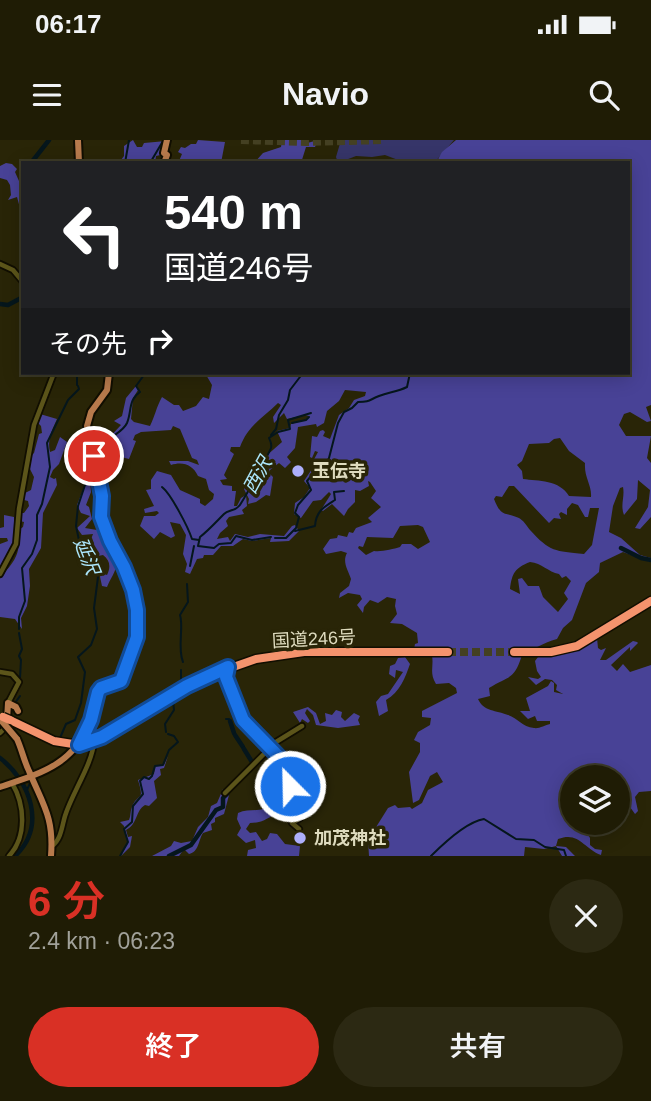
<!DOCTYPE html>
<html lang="ja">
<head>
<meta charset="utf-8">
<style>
  body { margin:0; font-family:Helvetica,"Noto Sans JP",sans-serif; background:#2c2913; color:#f1f3f6; height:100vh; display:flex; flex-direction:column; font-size:26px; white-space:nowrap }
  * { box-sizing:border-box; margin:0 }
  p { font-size:23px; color:#a1a19a }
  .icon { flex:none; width:38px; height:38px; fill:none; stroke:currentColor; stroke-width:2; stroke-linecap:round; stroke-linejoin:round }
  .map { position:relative; height:716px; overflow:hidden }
  .drawer { display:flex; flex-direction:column; background:#1f1c05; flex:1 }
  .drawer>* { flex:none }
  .hud { position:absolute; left:21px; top:21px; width:609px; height:214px; border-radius:0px; box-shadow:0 4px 18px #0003,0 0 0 2px #3c3a27; background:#202124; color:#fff; overflow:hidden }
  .buttons { position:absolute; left:560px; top:625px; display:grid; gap:14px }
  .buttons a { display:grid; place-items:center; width:70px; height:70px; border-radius:50%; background:#1f1c05; box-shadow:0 4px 18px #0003,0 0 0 2px #3c3a27; font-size:35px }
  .pin { position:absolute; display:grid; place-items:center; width:60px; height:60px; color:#fff; margin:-30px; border:4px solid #fff; border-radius:50%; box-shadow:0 2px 7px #0007 }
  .me { position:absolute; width:77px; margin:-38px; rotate:337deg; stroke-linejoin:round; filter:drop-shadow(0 0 5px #0008) }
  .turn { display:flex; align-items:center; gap:24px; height:147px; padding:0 28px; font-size:32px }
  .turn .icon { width:91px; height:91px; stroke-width:2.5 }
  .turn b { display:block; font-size:49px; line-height:60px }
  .then { display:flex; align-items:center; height:66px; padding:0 28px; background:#0003; gap:14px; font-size:26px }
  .round { display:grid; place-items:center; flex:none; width:74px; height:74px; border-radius:37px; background:#2c2913 }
  .head { display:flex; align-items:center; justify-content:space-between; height:119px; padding:0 28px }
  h1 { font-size:42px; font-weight:600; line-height:52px; color:#d93025 }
  .cta { display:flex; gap:14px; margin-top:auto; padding:14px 28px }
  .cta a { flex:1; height:80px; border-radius:42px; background:#d93025; color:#fff; font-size:28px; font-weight:600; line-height:80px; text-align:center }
  .cta a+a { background:#2c2913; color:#f1f3f6 }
  .status { display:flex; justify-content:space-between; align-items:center; height:49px; padding:0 35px; background:#1f1c05; direction:ltr }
  .status svg { height:19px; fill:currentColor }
  header { display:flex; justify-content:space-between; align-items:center; height:91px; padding:0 28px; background:#1f1c05; font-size:32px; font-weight:600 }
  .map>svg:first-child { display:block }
  .green { fill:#363569 }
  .forest { fill:#484296; fill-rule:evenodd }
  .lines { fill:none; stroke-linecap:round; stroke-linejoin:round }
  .stream { stroke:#05161c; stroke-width:2 }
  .river { stroke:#05161c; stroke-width:4.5 }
  .highway-tunnel { stroke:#444022; stroke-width:8; stroke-dasharray:8 4; stroke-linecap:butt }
  .minor-casing { stroke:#110e01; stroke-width:8 }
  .major-casing { stroke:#110e01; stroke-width:10 }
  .highway-casing { stroke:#110e01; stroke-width:11 }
  .minor { stroke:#5c551a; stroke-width:4.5 }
  .major { stroke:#b77a4c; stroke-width:6 }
  .highway { stroke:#f4936d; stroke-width:8 }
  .major-bridge-casing { stroke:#110e01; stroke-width:10; stroke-linecap:butt }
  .highway-bridge-casing { stroke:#110e01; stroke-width:11; stroke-linecap:butt }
  .major-bridge { stroke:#b77a4c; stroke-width:6 }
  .highway-bridge { stroke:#f4936d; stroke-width:8 }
  .route-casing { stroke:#114b97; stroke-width:18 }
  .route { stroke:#1a73e8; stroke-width:12 }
  .poi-dot { fill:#adaffb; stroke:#292507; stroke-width:2.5 }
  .labels { text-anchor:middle; stroke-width:7; stroke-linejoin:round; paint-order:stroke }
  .poi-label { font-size:18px; font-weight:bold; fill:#dedbbe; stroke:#292507; text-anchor:start }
  .street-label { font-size:18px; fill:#dedbbe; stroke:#292507 }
  .water-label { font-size:19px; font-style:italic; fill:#ace6fb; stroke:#292507 }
</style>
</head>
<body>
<div class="status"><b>06:17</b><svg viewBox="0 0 49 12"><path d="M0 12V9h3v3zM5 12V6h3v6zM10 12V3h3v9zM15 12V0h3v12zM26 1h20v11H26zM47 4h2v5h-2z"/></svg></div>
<header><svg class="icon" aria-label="menu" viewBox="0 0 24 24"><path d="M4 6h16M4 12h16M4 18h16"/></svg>Navio<svg class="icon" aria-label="search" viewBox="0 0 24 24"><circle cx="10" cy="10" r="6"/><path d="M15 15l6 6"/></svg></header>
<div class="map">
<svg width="651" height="716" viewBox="0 0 651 716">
  <rect width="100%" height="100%" fill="#292507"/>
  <polygon class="green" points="341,0 454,0 434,23 406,23 385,15 372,17 356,16 338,23 336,17"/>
  <g class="forest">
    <polygon points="133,0 137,7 142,7 144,3 166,1 165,14 156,16 155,23 123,23 121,20 124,16 124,6"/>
    <polygon points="198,0 225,2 221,23 179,21 182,14 178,12 181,7 185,8 191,4 196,4"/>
    <polygon points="282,0 304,0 304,4 318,0 315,7 306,7 301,23 254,23 263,13 281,7"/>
    <path d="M456,0H651V265L646,267L651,281L647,282L630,272L624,274L619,285L626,296H651L647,318L651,323V377L640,389L635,388L648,367L650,350L638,340L637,359L624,375C620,365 625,357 623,347L620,348L613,366L609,392L621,398L640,415L651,418V422L623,412L600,423L599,432L586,443L572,480L563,488L557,499C543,503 534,509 522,515C514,541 509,535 489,548L490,556L478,559C484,572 496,570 508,575C518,578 522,587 534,588C539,589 545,585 550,584V581H537L535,576L528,579L520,571H530L526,558L548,546L551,541L554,543V552L563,554L556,550L557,545L552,540L545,539L536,545L528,537L538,539L541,537L537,531L535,521L538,517C560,518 578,508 597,498L598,508L601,510L606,508L600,520H606L633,501L637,502L638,503L630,511V507L611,525L617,531L623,524L630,532L651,525V651L639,652L635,657L638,671L635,674L630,667L618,670V637H572V682L586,683L588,686L585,690L590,698V705L595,709L602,710L601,715C583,708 579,691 558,699L556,706L566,707L575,716H562L556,706L544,709L525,707L524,716H369L368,700L388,668L395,665L398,668L410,667L412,669L422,663L428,650L443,642L437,632L430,636L419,660L413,663L409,632L420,612V603L414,600L418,592L430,585L431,578L422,577V571L457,553L456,548L449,543L436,544C429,533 434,526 432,516L451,515L452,512L414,509L415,504L418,503L417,493L402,484L390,483L397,474L395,466L396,459L387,457L378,463L370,460L364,467L363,473L357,465L362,459L360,455L348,453L339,458L340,453L349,446L351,439C348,430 342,422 347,413L341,411L326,414L323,409L330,399L337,398L338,395L347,397L349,392L353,393L356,388L372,382L368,378L381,367L371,358L376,351L370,342L368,341L369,346L360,351L355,350V362L348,369L344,376L332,364L323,371L321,370L331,354L329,352L321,360L313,361L301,378L294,374L295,363L304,357L310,348L304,341L312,329L311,325L318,312L315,311L312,318L310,317L312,296L317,297L320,291L323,290L325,292L323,296L330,299L339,275L349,268L354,260L365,256L366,252L345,250L339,261L327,271L324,283L317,287L316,284L298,287L295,308L287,317L291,322L285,328L279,323L270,330V334L273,337L270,356L266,355L256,362L248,364L249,359L244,349L247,340L253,336L257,324L282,302L277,291L290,288L291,284L305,280L309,276L305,275L287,279L284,273L274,283L273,277L281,265L278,263C264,277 248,285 240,307H231L230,311L234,314L224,335L227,339L220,340L223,345L232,346V351H236L234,366H237L241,358L246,355L247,366L242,370L244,374L229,377L226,381L228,386L220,393L217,399L228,397L230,401L235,394L248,397L260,394L284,396L292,386L295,385L299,391L289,401L270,402L271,398L252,401L243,399L233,406H221L213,415H204L203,418L197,419L190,434L185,432L187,424L183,414L186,395L180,384L170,382L175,396L171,398L160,392L154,399L140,386L144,376H155L159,373L157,371L145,373L144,369L154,366L146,350L151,349V340L157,331L171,335L180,350L200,359V363L205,366L213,359L214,354L209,350L206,339L198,336C193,325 183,321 171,325L169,321H188L199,325L197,320L192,318L180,289L173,286L171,290L141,292L135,295L133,300L136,301L129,319L121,317L123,315L120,311V300H115L114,303L106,301L121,285L114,281L122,276L126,258L136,246L138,250L133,258L131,279L134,282L150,286C155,276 156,268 162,257L174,265H179L183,271L196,266L203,257L209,259L212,245L205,233H628V23H436L442,12ZM560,298L569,311L585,323C584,338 592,345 591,357L569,356C560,340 538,341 523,339L522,331L517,325L522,321L529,304L549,303L554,299ZM509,346H514L549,383L554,378L561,379L559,374L561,372L567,375V369L572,363L578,365L585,377H588L590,368H599L592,405L584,414C555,411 550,412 530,390C527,386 523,380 519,378C505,371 502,379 494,359L496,356L502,357ZM418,385L423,387L430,402L418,409L411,404H402L400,407C393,409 382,412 374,411L366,415L358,408L359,406L363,407L367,397L393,398L400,386ZM530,422C542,423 548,432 559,434L562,438L566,436L571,441L564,453L568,459L558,472L543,457L539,446H528L522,438L518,439L520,454L510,449C512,433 515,428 530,422Z"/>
    <polygon points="6,23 12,24 17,29 15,32 23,50 23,69 20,68 17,57 8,60 11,55 10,45 7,40 0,38 0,26"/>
    <path d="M40,274L57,279C52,290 47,300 50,312L55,310L60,297L67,302L59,324L53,330L50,337L54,339L56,338L57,345L43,373L41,408L29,429L30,446L27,466L21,478L22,489L15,479L0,477V404L8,401L7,398H0V388L4,387V375L14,377V385L17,386V400L6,424L0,426L4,433C19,417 19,410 20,389L23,387L24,382L20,381L21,373H24L29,366L28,361L24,360L25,353L31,350L34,337L29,327L31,316L34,313L39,294L42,293L41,286L37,282Z"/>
    <path d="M90,318L93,321L84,328L83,334L90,340L91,352L86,365L89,367L92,379L85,388L97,390L102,401L108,403L116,413L114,415C122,425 110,438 107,447L102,446L99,432L107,435C111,427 110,420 103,415L98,416L93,405L86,409L84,407L90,402L93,394L82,395L77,388L90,376L81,373L77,365L86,342L77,335Z"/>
    <path d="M405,517L410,524C405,538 400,552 386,560L388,571L379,576L376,562L381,556L388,554L403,532L396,530L395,538L389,534L390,526L395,524L398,518Z"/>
    <polygon points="308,567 316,573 320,584 326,581 325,573 332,575 336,570 342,572 341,577 345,581 354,573 360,576 358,580 360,585 338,588 316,585 313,575 307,569 305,573 310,581 308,583 302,579 300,583 293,572"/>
    <path d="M168,616L164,628L160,629L161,635L154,641L157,658L149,666L145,665C135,671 138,684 126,690L128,697L132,696L130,707L121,716L128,701L124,686L120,682L129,680C131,676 130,671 132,667C138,652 145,663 138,640L154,634L155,626L164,625Z"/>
    <path d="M287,641V645L273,643L272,653L285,655L290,665L283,673C270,673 268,683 250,683L246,689L250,693L256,692L262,701L267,699L270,693L277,694L285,704L300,706L299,716H247L248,710L256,708L255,700L246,703L237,695L241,688L237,679L238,673C251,667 265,675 273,661L268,660L270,649L267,643Z"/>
    <path d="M223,649V653L229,655L224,674L215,678V682L211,684L212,690L203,693C198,701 199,712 189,714L184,709L179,716H152L171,706L174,701L181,703L192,701L198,687L208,677L211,666L217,663Z"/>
  </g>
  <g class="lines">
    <g class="stream">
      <polyline points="125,23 129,0"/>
      <polyline points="150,23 163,1"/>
      <polyline points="77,245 77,233"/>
      <polyline points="292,283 306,280 309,277"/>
      <polyline points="271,295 276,289 279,275 288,260 290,250 303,233"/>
      <path d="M96,318H104C105,314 103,311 104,307C107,296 122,294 127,283C132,271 128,260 140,252L136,246L144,235V233"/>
      <path d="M162,347C171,354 188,387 192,399L199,400"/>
      <path d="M295,391L315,386C316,371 324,367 335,360L334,352L344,351"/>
      <path d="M271,397L252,400L236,396L231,403L219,404L214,408L198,406L200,397C209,390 216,382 224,374C228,370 235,371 239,366C244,360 269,313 271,308C272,303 271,303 269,298L278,292L290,289L288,280L311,273"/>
      <path d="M275,398H286L296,388L299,377L295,373L298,365L311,350L307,341L317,329L326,324L329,318L338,283L344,272L352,268L358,262C370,262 369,260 379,256C389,252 397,252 407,247L410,233"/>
      <polyline points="190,426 194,406"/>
      <polyline points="19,489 19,477 25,461 22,428 32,414 37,400 37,375 42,364 50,327 47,303 68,260 79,249 78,246"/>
      <polyline points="19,493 22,509 19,516 21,520 20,538"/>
      <path d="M183,522C177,508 184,487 180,475L188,462L187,444"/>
      <polyline points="177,548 181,544 181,530"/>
      <polyline points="15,563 20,556"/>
      <polyline points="226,579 229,579"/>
      <polyline points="166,592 165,584 174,570 173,560"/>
      <polyline points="60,598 66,584 75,580 81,563 85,532 78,517 91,505 97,489 94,468 98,437 80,405 76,386 78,366 86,342 78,335 89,318 92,319"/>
      <polyline points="48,625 58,619"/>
      <polyline points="27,650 30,643"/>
      <polyline points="120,716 128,702 124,689 132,682 133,666 143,654 140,641 144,637 149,639 152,636 155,626 163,625 169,610 178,602 174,596 168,594"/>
      <path d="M431,716C444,703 466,682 484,679L516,699L534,700L545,707L564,710L566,716"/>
    </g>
    <g class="river">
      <polyline points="31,23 49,0"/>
      <polyline points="23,39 23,44"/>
      <polyline points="0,164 8,165 23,157"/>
      <polyline points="621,408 641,418 651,420"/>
      <polyline points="230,581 234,593"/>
      <polyline points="235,595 243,607"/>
      <polyline points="244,609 252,622"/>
      <path d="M0,618C30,641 47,686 15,716"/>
      <polyline points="169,716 191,705 216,670 223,667 223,658 227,654"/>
    </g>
    <g class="highway-tunnel">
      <polyline points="241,0 306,2 384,0"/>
      <polyline points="448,512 514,512"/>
    </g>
    <defs>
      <g id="minor">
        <polyline points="0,124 13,130 23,142"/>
        <polyline points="0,434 16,404 19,369 34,285 54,233"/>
        <polyline points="226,531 225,537 243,580 283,622 288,635 290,663 300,678 292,683 299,689"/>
        <polyline points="0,532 12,534 19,542 8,563"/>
        <polyline points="0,593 6,587"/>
        <polyline points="225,653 276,602 302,586"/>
        <path d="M52,706C61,700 62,686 65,676C72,653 93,623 94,601"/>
        <path d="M9,716C27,697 25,665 12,643"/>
      </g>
      <g id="major">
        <polyline points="78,0 79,23"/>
        <polyline points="164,23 167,15 164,13 167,0"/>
        <polyline points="7,580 8,563 16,567 18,571"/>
        <path d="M17,599C22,610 24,621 29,631C43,665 54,677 51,716"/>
        <path d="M0,647C42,633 75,624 91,579C94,571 93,554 100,549C106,544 114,545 120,541L137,497V470L133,450L122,421L110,401L101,377V353L87,286L91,272L107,250L109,233"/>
      </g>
      <g id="highway">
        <polyline points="514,512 551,512 577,506 651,461"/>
        <polyline points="10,580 54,601 79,605 102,597 202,538 256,519 304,512 448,512"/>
      </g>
    </defs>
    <use href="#minor" class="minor-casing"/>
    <use href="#major" class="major-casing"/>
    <use href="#highway" class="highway-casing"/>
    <use href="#minor" class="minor"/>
    <use href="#major" class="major"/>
    <use href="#highway" class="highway"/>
    <defs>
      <polyline id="major-bridge" points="0,579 17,599"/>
      <polyline id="highway-bridge" points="3,577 10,580"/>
    </defs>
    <use href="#major-bridge" class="major-bridge-casing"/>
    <use href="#highway-bridge" class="highway-bridge-casing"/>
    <use href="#major-bridge" class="major-bridge"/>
    <use href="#highway-bridge" class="highway-bridge"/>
  </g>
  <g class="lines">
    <defs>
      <polyline id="route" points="94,316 102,356 101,377 110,401 124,427 133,450 137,470 137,497 121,541 101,548 98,552 91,580 79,605 102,597 187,546 228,527 226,537 243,580 282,620 288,635 290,646"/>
    </defs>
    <use href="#route" class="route-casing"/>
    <use href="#route" class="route"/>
  </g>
  <g class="poi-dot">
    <circle cx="298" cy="331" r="7"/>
    <circle cx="300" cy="698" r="7"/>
  </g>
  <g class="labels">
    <g class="poi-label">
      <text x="312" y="337">玉伝寺</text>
      <text x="314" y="704">加茂神社</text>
    </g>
    <g class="street-label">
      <text transform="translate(314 499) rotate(-3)" y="6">国道246号</text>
    </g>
    <g class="water-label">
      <text transform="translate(257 335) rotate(-61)" y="7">西沢</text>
      <text transform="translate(87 416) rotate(68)" y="7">延沢</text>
    </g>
  </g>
</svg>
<div class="buttons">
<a><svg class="icon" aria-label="layers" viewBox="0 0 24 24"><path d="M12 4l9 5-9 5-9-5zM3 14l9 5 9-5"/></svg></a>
</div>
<div class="pin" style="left:94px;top:316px;background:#d93025"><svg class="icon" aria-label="arrive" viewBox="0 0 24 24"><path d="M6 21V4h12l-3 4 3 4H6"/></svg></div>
<svg class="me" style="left:290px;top:646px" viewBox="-20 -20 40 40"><circle r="17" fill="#1a73e8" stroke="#fff" stroke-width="3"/><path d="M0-11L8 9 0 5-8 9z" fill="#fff"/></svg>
<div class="hud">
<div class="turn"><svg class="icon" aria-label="left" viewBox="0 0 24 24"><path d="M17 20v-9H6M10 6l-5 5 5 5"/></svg><div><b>540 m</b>国道246号</div></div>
<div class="then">その先<svg class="icon" aria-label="right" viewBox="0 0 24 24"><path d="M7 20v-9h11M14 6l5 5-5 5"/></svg></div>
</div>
</div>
<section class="drawer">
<div class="head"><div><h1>6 分</h1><p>2.4 km · 06:23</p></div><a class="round"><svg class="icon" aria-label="close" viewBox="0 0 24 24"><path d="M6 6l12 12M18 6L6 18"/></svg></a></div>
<div class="cta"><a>終了</a><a>共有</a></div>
</section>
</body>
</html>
